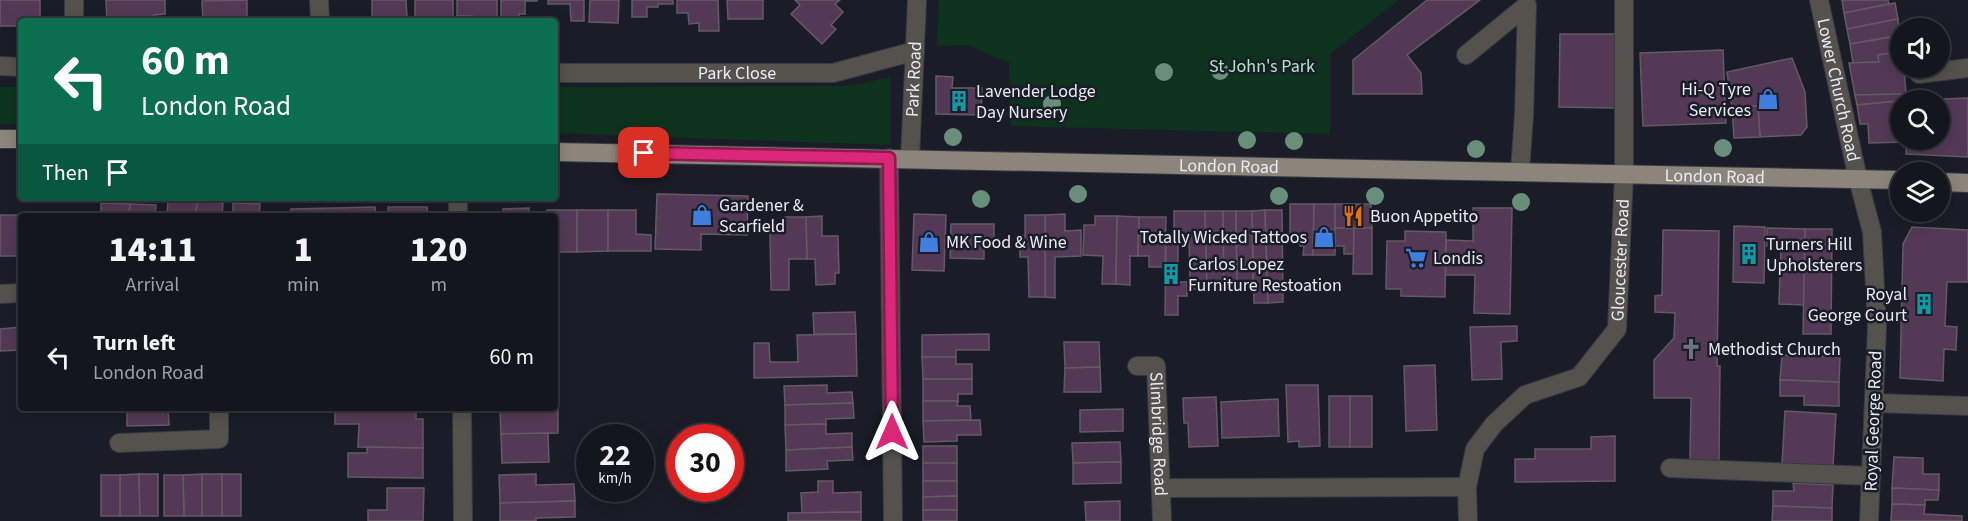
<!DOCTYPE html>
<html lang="en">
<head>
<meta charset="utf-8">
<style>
  body { margin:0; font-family:"Source Sans 3",sans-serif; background:#1d1f26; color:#f1f3f6; height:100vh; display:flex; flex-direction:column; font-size:22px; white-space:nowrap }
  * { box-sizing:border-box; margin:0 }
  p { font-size:20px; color:#9d9fa4 }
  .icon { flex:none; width:33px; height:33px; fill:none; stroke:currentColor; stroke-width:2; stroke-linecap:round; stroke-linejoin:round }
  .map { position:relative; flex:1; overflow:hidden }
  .side { position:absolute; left:18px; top:213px; width:540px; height:198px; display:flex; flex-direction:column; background:#14161d; border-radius:6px; box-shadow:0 3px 15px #0003,0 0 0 2px #33353b }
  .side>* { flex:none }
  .hud { position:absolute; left:18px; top:18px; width:540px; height:183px; border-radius:6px; box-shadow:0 3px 15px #0003,0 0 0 2px #33353b; background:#0b6e4f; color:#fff; overflow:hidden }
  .fabs { position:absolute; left:1890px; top:18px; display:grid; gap:12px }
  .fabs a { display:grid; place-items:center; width:60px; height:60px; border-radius:50%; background:#14161d; box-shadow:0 3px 15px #0003,0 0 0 2px #33353b; font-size:30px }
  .speed { position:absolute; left:576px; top:424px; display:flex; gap:12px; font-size:30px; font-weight:700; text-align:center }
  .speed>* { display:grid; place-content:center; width:78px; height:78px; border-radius:50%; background:#14161d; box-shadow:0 3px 15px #0003,0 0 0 2px #33353b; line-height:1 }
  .speed small { font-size:15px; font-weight:400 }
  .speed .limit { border:9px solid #d22; background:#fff; color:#111 }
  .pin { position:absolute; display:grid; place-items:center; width:51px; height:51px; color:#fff; margin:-26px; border-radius:12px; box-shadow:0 3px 9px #0006 }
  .me { position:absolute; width:66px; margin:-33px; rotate:0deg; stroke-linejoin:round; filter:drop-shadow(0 0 4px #0008) }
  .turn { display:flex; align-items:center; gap:21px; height:126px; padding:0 24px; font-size:27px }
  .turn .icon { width:78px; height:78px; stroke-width:2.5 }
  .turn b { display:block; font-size:42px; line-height:51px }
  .then { display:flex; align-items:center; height:57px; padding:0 24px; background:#0003; gap:12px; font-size:22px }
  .eta { display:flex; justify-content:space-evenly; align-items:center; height:102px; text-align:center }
  .eta b { font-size:36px; font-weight:800; line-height:42px }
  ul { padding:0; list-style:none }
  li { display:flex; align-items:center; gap:18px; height:84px; padding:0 24px }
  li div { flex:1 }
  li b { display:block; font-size:22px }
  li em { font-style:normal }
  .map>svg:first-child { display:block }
  .green { fill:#0d331e }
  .building { fill:#543956; stroke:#635a63; stroke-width:1.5 }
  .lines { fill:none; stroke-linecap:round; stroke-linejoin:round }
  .minor-casing { stroke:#373a43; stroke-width:20 }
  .major-casing { stroke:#373a43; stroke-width:20 }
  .minor { stroke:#55514d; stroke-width:18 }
  .major { stroke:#8c857b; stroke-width:18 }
  .tree { fill:#698e7a }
  .route-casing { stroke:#8e194d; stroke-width:15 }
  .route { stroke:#db2777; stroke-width:10 }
  .labels { text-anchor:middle; stroke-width:5; stroke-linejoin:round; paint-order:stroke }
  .park-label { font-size:18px; fill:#a9eabe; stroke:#1a1d27 }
  .street-label { font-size:18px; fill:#e9ebf2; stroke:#1a1d27 }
  .poi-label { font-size:18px; fill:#e9ebf2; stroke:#1a1d27; text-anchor:start }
</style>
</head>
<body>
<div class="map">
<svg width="1968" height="521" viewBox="0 0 1968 521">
  <rect width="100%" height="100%" fill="#1a1d27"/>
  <g class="green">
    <polygon points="939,0 1398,0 1330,54 1330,134 1011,126 1009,63 968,45 937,46"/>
    <polygon points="890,77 890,145 555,133 555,87 851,86"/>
    <rect x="0" y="87" width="21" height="37"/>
  </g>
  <g class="building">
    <polygon points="0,0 40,0 40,21 21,21 21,26 0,26"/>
    <polygon points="106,0 165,0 165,14 154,15 154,21 107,21"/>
    <polygon points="247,0 247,21 203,21 202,1"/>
    <polygon points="372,0 406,0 407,17 372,18"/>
    <polygon points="415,0 453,0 453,18 415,19"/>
    <polygon points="457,0 497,0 497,21 472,21 472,16 457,16"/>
    <polygon points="501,0 537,0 537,1 525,1 525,14 519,14 519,21 501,21"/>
    <polygon points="548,0 584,0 584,21 571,21 570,4 548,4"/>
    <polygon points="590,0 619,0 618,23 589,22"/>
    <polygon points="632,0 673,0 673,4 658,4 658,7 647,7 647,17 632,17"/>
    <polygon points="677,0 718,0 719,31 699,31 699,23 689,24 688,13 677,13"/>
    <polygon points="727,0 763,0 763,19 728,19"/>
    <polygon points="795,0 840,0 835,4 843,12 831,25 836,29 822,44 791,14 800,5"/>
    <polygon points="1427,0 1480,0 1407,55 1421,73 1422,94 1353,94 1353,60"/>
    <polygon points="1842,0 1888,0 1889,4 1844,13"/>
    <polygon points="1895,3 1898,19 1847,29 1844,13"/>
    <polygon points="1898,19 1900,35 1850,44 1847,29"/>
    <polygon points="1560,34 1616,34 1615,108 1559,107"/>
    <polygon points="1898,36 1900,52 1878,55 1879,62 1853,63 1850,44"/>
    <polygon points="1723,50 1726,123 1643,126 1640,53"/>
    <polygon points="1900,52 1900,68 1904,68 1906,94 1855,95 1849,63 1879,62 1878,55"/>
    <polygon points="1792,58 1805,92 1807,127 1801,135 1760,137 1758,106 1732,108 1727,72"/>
    <polygon points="936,76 953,77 952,88 982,88 981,115 936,114"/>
    <polygon points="1906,94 1906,100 1857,105 1855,95"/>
    <polygon points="1968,98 1968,157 1906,154 1906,140 1940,140 1940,100 1916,100"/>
    <polygon points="1900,101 1900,140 1906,140 1906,142 1869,143 1868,124 1860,124 1857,105"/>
    <polygon points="1758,106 1760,137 1734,138 1732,108"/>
    <polygon points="657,194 748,196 747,235 701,234 701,250 655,249"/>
    <polygon points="168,199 197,201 196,216 167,216"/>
    <polygon points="197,201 223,203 222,216 196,216"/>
    <polygon points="101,203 130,204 129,216 101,216"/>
    <polygon points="233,203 260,204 259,216 233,216"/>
    <polygon points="130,204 156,205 155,216 129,216"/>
    <polygon points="1290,204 1314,204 1313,255 1303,255 1304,246 1300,246 1300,234 1290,235"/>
    <polygon points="1314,204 1335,204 1335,255 1313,255"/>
    <polygon points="1335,204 1371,204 1372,228 1335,228"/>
    <polygon points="375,207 376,216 291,216 291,209"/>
    <polygon points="388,207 427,207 428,216 388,216"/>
    <polygon points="529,208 529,216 503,216 503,209"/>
    <polygon points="1473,208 1512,208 1510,314 1474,313 1475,275 1445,275 1446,240 1473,241"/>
    <polygon points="547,210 577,210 577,252 555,252 555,216 547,216"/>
    <polygon points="577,210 608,210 608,251 577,252"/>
    <polygon points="608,210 636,210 636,234 651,235 651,251 608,251"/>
    <polygon points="1265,210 1268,303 1254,303 1252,211"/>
    <polygon points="1265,210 1282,210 1283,302 1268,303"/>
    <polygon points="1174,211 1205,211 1207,289 1190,289 1189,234 1174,234"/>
    <polygon points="1205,211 1223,211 1224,289 1207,289"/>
    <polygon points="1223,211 1236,211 1237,289 1224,289"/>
    <polygon points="1236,211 1252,211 1253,289 1237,289"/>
    <polygon points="914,214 946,215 944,271 912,270"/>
    <polygon points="1065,214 1065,231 1081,230 1081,256 1055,257 1055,298 1045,297 1045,215"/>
    <rect x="0" y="215" width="21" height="41"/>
    <polygon points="1025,215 1045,215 1045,297 1029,297 1028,257 1020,257 1019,235 1025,236"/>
    <polygon points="822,216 822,236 838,236 839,273 835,273 835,284 816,285 815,259 807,259 806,217"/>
    <polygon points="1095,216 1117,216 1116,284 1102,284 1103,256 1083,255 1084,225 1095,225"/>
    <polygon points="1117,216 1139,217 1138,256 1130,256 1130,285 1116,284"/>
    <polygon points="785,217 806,217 807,259 789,259 789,290 771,290 770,232 785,232"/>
    <polygon points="1139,217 1166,217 1165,267 1149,267 1149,256 1138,256"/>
    <polygon points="951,224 994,224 994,243 984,243 984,259 950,258"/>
    <polygon points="1734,226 1765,227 1764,283 1733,282"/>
    <polygon points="1912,227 1968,230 1968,282 1947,282 1945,326 1957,327 1956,350 1944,349 1943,381 1900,378 1903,244"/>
    <polygon points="1335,228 1354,228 1354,254 1344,254 1344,246 1335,246"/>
    <polygon points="1354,228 1372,228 1372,274 1353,274"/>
    <polygon points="1767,228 1805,229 1804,305 1779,304 1781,246 1767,246"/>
    <polygon points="1805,229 1832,229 1831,334 1803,334"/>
    <polygon points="1663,230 1719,231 1717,366 1720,366 1719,461 1690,460 1691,398 1654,398 1654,360 1674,338 1675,313 1655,312 1655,296 1662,295"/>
    <polygon points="1405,231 1446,232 1445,297 1401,296 1401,289 1386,289 1387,241 1405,241"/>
    <polygon points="1166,241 1178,241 1178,282 1187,282 1187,296 1178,296 1178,315 1165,315"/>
    <polygon points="855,312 856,334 814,334 813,313"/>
    <polygon points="1517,326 1517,341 1501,342 1502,379 1472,380 1470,327"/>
    <polygon points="21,327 21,350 0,351 0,329"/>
    <polygon points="856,334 857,376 754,378 754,343 769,343 770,362 798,362 797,335"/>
    <polygon points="989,334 989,350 956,350 956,357 922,357 922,335"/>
    <polygon points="1064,342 1099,342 1100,367 1065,368"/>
    <polygon points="1782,355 1840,357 1839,382 1780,380"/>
    <polygon points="922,357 956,357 956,364 972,364 972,379 923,379"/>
    <polygon points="1435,365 1437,430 1406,431 1404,366"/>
    <polygon points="1100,367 1101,392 1064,392 1065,368"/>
    <polygon points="923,379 972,379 972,394 958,394 958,401 923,401"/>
    <polygon points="1780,380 1839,382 1839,406 1804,405 1804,396 1780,396"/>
    <polygon points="827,385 827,393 852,392 853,403 785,405 784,386"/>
    <polygon points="1286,385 1318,385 1320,446 1299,447 1299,441 1288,442"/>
    <rect x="1329" y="396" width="21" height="51"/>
    <rect x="1350" y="396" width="22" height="51"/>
    <polygon points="1216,397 1218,446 1189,447 1188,423 1184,423 1183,398"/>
    <polygon points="1278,399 1279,436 1222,438 1221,402"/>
    <polygon points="923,401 958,401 957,406 970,406 971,420 923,421"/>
    <polygon points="853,403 854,418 826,419 826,424 785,425 785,405"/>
    <polygon points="127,408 168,408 169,425 127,426"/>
    <polygon points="335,408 416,408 416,419 423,419 423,448 358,447 359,424 335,424"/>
    <polygon points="558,409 558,433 501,434 500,411"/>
    <polygon points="1123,409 1123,431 1080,432 1080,410"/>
    <polygon points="1785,411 1836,414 1833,466 1782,464"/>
    <polygon points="980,420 981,435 957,435 957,441 924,442 923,421"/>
    <polygon points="826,424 826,434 852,433 852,447 786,450 785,425"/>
    <polygon points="548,433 549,462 502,463 501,434"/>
    <polygon points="1615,436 1615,481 1515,482 1515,459 1535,459 1535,449 1591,449 1591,437"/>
    <polygon points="1120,442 1121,462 1073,463 1072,443"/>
    <rect x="923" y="446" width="34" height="17"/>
    <polygon points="367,447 423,448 423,478 348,477 348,453 367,453"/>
    <polygon points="852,447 853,460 827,461 828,469 786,471 786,450"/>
    <polygon points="1894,457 1923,458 1923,474 1939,474 1939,490 1892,488"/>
    <polygon points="1121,462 1121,483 1073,484 1073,463"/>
    <rect x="923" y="463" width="34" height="18"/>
    <polygon points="139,474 140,516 120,516 120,475"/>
    <polygon points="139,474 158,474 158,516 140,516"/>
    <rect x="202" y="474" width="20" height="42"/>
    <polygon points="202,474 202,516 184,516 183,475"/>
    <rect x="222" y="474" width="19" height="42"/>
    <polygon points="536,474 536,485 574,484 575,501 500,503 499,475"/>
    <rect x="101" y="475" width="19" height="41"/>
    <polygon points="164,475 183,475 184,516 164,516"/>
    <polygon points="818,481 833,481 833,493 861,492 861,512 802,513 801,493 818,492"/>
    <polygon points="923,481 957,481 957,496 923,497"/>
    <polygon points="1793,483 1833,485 1832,508 1773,506 1773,491 1794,491"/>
    <polygon points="387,488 424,488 423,521 368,521 368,510 387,510"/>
    <polygon points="1892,488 1939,490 1938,500 1925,500 1925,505 1892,504"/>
    <polygon points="957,496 957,510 923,510 923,497"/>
    <polygon points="575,501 575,517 536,518 536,521 500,521 500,503"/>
    <polygon points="1120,501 1120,521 1086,521 1085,502"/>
    <polygon points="1892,504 1925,505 1924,514 1962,516 1962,521 1891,521"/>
    <polygon points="1773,506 1832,508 1832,521 1772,521"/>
    <rect x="923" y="510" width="34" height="11"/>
    <polygon points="861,512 861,521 788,521 788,513"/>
  </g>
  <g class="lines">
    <defs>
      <g id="minor">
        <polyline points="319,0 320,21"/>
        <path id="s1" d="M1819,0L1858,179L1872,232L1877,326L1869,521"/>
        <polyline points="74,21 74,0"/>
        <polyline points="1466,55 1527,5 1524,115 1520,171"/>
        <polyline points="0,66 21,67"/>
        <path id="s2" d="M555,73H833L915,51"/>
        <polyline points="1919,74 1968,68"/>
        <polyline points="889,158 893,521"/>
        <path id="s3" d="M910,159L917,0"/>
        <polyline points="458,198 458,216"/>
        <polyline points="0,294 21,293"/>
        <path id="s4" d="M1137,366H1156L1162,521"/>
        <polyline points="1874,403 1968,406"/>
        <polyline points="462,408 463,521"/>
        <polyline points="119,443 219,439 219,408"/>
        <polyline points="1670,468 1871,476"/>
        <polyline points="1162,488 1467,487"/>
        <path id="s5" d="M1468,521L1467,487L1475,449L1494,424L1525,395L1579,377L1617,329L1624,174V0"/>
      </g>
      <g id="major">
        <polyline points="0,139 21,139"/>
        <path id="s6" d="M555,152L1900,180"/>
        <polyline points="1940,182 1968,183"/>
      </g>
    </defs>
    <use href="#minor" class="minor-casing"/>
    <use href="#major" class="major-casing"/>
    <use href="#minor" class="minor"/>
    <use href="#major" class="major"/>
  </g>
  <g class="tree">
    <circle cx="1220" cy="71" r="9"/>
    <circle cx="1164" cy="72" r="9"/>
    <circle cx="1052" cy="104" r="9"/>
    <circle cx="953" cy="137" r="9"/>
    <circle cx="1247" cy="140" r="9"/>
    <circle cx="1294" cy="141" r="9"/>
    <circle cx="1723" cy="148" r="9"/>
    <circle cx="1476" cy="149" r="9"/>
    <circle cx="1078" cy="194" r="9"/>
    <circle cx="1279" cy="196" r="9"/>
    <circle cx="1375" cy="196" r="9"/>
    <circle cx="981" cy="199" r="9"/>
    <circle cx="1521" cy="202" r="9"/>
  </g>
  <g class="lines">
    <defs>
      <polyline id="route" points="644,153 889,158 892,432"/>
    </defs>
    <use href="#route" class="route-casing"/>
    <use href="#route" class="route"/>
  </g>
  <defs>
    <symbol id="shop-bare" viewBox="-9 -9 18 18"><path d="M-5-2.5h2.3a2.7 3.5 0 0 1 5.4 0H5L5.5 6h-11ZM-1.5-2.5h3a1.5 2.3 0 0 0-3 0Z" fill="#3f7fe0" stroke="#1a1d27" stroke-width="2.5" paint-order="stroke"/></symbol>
    <symbol id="building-bare" viewBox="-9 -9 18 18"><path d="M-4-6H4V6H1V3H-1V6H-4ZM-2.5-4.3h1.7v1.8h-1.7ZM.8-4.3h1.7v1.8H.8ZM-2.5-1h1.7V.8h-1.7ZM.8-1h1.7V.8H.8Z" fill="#0f9aa8" stroke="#1a1d27" stroke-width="2.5" paint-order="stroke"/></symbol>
    <symbol id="restaurant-bare" viewBox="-9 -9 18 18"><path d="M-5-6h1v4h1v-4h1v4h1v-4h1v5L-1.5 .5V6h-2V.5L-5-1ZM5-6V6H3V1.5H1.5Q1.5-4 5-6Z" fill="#e8710a" stroke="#1a1d27" stroke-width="2.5" paint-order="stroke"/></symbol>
    <symbol id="supermarket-bare" viewBox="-9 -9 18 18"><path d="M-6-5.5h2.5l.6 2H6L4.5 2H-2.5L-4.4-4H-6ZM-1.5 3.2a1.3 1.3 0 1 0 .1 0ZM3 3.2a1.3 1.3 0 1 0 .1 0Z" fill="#3f7fe0" stroke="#1a1d27" stroke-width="2.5" paint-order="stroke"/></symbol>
    <symbol id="church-bare" viewBox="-9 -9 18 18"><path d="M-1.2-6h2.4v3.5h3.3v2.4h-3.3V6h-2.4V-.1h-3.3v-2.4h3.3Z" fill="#6b7280" stroke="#1a1d27" stroke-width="2.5" paint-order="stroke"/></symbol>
  </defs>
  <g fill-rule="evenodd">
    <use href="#shop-bare" x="1753" y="84" width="30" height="30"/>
    <use href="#building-bare" x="944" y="86" width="30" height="30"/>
    <use href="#shop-bare" x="687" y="200" width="30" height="30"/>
    <use href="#restaurant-bare" x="1338" y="201" width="30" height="30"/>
    <use href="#shop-bare" x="1309" y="222" width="30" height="30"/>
    <use href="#shop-bare" x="914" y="227" width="30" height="30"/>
    <use href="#building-bare" x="1734" y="239" width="30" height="30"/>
    <use href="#supermarket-bare" x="1401" y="243" width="30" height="30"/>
    <use href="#building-bare" x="1156" y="259" width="30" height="30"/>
    <use href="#building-bare" x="1909" y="289" width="30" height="30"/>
    <use href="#church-bare" x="1676" y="334" width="30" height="30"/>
  </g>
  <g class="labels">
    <g class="park-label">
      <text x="1262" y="72">St John's Park</text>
    </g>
    <g class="street-label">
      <text dy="6" stroke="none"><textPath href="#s2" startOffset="182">Park Close</textPath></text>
      <text dy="6" stroke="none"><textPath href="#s3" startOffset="80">Park Road</textPath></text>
      <text dy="6" stroke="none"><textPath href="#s1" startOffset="92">Lower Church Road</textPath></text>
      <text dy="6" stroke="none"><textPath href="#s6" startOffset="674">London Road</textPath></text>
      <text dy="6" stroke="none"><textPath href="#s6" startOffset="1160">London Road</textPath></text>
      <text dy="6" stroke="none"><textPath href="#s5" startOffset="334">Gloucester Road</textPath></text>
      <text transform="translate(1873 421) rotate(-88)" y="6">Royal George Road</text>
      <text dy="6" stroke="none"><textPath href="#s4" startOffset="87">Slimbridge Road</textPath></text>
    </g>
    <g class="poi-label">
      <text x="1751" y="95" text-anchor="end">Hi-Q Tyre<tspan x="1751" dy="21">Services</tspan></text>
      <text x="976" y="97">Lavender Lodge<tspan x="976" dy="21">Day Nursery</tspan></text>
      <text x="719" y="211">Gardener &amp;<tspan x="719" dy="21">Scarfield</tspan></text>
      <text x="1370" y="222">Buon Appetito</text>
      <text x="1307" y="243" text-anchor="end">Totally Wicked Tattoos</text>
      <text x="946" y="248">MK Food &amp; Wine</text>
      <text x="1766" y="250">Turners Hill<tspan x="1766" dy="21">Upholsterers</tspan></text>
      <text x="1433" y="264">Londis</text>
      <text x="1188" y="270">Carlos Lopez<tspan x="1188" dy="21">Furniture Restoation</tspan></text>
      <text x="1907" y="300" text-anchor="end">Royal<tspan x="1907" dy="21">George Court</tspan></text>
      <text x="1708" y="355">Methodist Church</text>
    </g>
  </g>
</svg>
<div class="fabs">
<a><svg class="icon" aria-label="sound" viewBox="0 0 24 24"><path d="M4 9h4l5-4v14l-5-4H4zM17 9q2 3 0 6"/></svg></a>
<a><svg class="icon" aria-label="search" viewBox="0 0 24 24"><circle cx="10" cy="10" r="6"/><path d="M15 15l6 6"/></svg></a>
<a><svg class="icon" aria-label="layers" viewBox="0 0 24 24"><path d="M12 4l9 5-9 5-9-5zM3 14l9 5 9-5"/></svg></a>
</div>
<div class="speed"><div>22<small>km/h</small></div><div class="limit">30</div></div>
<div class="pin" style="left:644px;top:153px;background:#d93025"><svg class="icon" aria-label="arrive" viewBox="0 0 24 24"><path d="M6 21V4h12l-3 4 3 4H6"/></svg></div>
<svg class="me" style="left:892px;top:432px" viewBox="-20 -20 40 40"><path d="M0-17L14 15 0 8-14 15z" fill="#db2777" stroke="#fff" stroke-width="4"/></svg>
<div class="hud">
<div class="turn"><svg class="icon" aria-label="left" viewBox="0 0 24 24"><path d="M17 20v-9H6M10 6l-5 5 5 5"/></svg><div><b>60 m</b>London Road</div></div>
<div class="then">Then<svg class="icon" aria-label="arrive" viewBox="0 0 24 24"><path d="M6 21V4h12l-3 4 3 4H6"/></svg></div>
</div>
<section class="side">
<div class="eta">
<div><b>14:11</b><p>Arrival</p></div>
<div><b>1</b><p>min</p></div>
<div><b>120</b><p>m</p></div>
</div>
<ul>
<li><svg class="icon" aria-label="left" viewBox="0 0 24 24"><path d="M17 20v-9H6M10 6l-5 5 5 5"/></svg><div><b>Turn left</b><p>London Road</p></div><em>60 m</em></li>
</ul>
</section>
</div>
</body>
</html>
